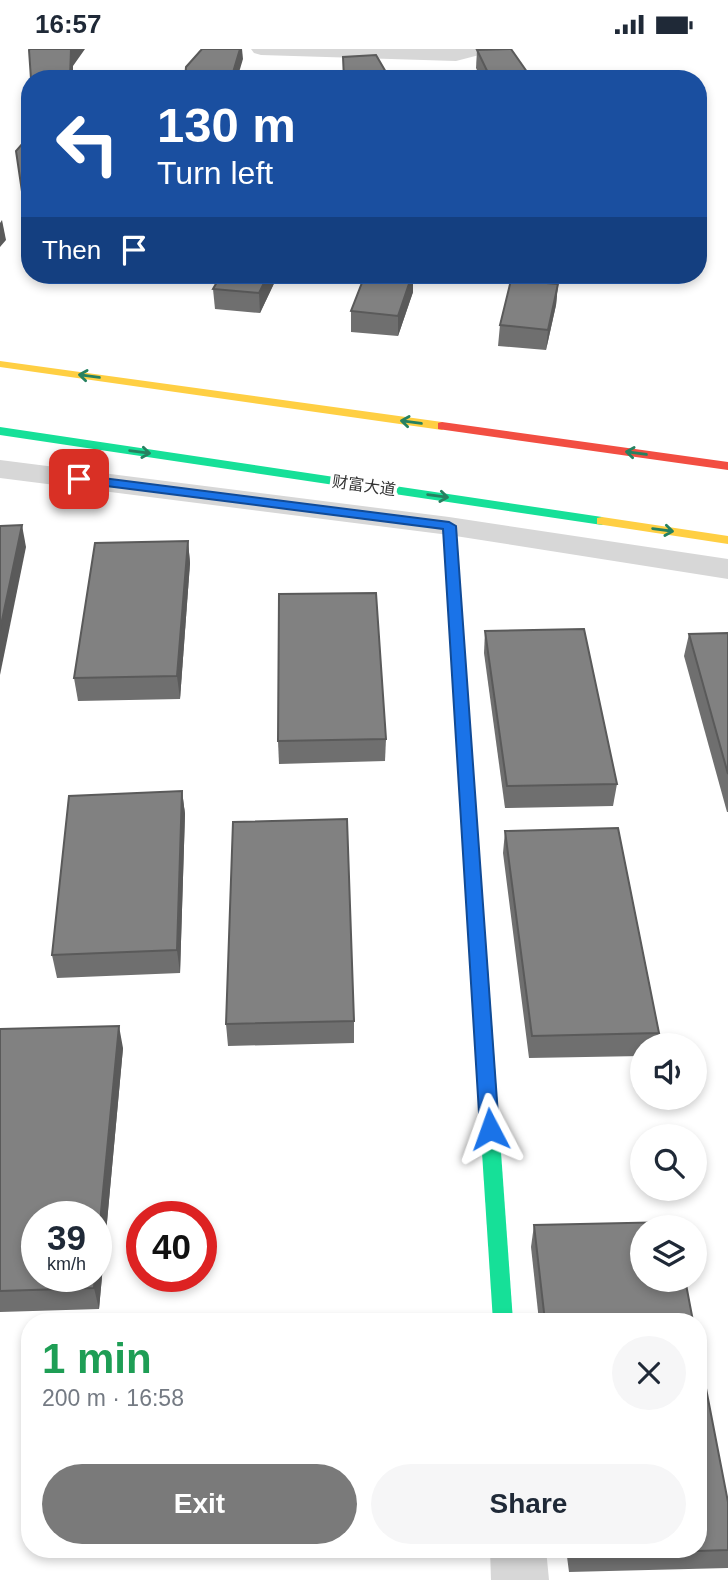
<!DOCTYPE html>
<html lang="en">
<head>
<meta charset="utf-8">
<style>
  body { margin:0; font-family:Arial,"Noto Sans SC",sans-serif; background:#f6f6f7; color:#1f2937; height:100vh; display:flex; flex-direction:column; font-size:26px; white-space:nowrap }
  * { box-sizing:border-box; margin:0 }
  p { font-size:23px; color:#747a83 }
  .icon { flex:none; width:38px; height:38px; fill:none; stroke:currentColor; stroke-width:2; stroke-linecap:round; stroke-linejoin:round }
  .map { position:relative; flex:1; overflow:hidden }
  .side { position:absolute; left:21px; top:1264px; width:686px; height:245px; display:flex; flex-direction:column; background:#fff; border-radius:28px; box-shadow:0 4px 10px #0003 }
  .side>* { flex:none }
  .hud { position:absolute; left:21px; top:21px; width:686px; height:214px; border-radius:28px; box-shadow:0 4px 10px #0003; background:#1a4fa0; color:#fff; overflow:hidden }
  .tools { position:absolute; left:630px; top:984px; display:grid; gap:14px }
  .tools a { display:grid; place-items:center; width:77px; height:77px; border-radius:50%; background:#fff; box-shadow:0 4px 10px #0003; font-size:35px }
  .speed { position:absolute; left:21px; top:1152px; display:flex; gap:14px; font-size:35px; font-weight:700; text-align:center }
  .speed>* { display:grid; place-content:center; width:91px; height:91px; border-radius:50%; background:#fff; box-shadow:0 4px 10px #0003; line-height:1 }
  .speed small { font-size:18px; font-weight:400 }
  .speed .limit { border:10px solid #d22; background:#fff; color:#111 }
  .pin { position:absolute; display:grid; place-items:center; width:60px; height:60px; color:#fff; margin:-30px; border-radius:14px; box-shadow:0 4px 10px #0006 }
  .me { position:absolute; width:77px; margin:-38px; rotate:356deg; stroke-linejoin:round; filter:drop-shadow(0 0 5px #0008) }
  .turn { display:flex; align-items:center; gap:24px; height:147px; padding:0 21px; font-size:32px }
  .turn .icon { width:91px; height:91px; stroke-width:2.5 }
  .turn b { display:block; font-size:49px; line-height:60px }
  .then { display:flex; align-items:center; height:66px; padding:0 21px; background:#0003; gap:14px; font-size:26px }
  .round { display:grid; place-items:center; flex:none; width:74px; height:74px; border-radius:37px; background:#f6f6f7 }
  .head { display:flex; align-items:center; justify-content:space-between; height:119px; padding:0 21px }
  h1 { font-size:42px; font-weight:800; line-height:52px; color:#1e9e55 }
  .action { display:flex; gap:14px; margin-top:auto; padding:14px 21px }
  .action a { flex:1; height:80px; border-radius:42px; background:#7a7a7a; color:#fff; font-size:28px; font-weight:800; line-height:80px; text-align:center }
  .action a+a { background:#f6f6f7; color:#1f2937 }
  .status { display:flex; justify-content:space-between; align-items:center; height:49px; padding:0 35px; background:#fff; direction:ltr }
  .status svg { height:19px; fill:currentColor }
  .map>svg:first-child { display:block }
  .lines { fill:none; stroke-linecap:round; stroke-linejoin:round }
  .street { fill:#d7d7d7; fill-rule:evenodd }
  .fast { fill:#16e098; fill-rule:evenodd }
  .slow { fill:#ffcf43; fill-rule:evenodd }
  .jam { fill:#f24e42; fill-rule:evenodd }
  .wall { fill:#6f6f6f }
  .shaded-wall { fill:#5a5a5a }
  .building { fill:#818181; stroke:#5a5a5a; stroke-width:2 }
  .oneway { stroke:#268160 }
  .route { fill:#1a73e8; stroke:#114b97; stroke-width:2 }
  .labels { text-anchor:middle; stroke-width:7; stroke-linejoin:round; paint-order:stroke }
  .far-street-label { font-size:16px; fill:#333; stroke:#fff }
</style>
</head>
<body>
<div class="status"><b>16:57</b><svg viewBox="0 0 49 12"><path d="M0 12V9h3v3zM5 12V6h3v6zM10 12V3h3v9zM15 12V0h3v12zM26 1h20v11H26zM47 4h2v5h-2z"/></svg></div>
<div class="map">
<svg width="728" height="1531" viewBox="0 0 728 1531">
  <rect width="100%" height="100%" fill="#fff"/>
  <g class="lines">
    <g class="street">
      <polygon points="251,0 490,0 487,4 456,12 261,6 254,4"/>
      <polygon points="0,411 449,468 728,510 728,530 449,486 0,429"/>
      <polygon points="490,1500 546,1500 549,1531 491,1531"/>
    </g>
    <g class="fast">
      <polygon points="0,378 602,468 608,472 602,476 0,386"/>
      <polygon points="479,913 485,915 488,920 513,1272 493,1272 470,920 473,915"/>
    </g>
    <g class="slow">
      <polygon points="0,312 442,373 448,377 442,381 0,318"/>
      <polygon points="602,468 728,487 728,495 597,475 597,469"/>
      <polygon points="449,473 455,477 488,920 485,925 473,925 470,920 443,477"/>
    </g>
    <polygon class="jam" points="442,373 728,413 728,421 438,380 438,374"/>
  </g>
  <g class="wall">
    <polygon points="477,1 532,30 481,30 476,19"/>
    <polygon points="278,226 260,264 215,260 213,240"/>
    <polygon points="365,226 413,226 413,243 398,287 351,283 351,262"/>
    <polygon points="558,235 556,256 546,301 498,297 500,276"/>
    <polygon points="188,492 190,514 180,650 78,652 74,629"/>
    <polygon points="485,582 617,735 613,757 505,759 484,604"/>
    <polygon points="728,584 728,763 727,763 684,607 689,585"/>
    <polygon points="386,690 385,712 279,715 278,692"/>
    <polygon points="182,742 185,765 180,924 57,929 52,906"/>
    <polygon points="505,782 659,984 657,996 642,996 642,1007 529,1009 503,804"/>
    <polygon points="354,972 354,994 228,997 226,975"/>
    <polygon points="0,980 123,999 99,1260 0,1263"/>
    <polygon points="534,1176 693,1272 539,1272 531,1198"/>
    <polygon points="728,1453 728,1519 569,1523 566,1500 698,1500"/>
  </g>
  <g class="shaded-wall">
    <polygon points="71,0 85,0 73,17 73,30 70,30"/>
    <polygon points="240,0 242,0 243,10 237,30 231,30"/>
    <polygon points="30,155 30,182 29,182 24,156"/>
    <polygon points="2,171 6,191 0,198 0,174"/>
    <polygon points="268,226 278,226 260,264 259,244"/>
    <polygon points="412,226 413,226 413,243 398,287 398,267"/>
    <polygon points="558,235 556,256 546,301 548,281"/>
    <polygon points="22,476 26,498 0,626 0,581"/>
    <polygon points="188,492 190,514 180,650 177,627"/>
    <polygon points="182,742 185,765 180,924 177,901"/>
    <polygon points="119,977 123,999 99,1260 94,1239 95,1227 96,1227 96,1215"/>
  </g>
  <g class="building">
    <polygon points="30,0 71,0 70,30 31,30 29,1"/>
    <polygon points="202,0 240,0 231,30 185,30 186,18"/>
    <polygon points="511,0 532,30 491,30 477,1"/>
    <polygon points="376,6 390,30 344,30 343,8"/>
    <polygon points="30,86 30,155 24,156 16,102"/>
    <polygon points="221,226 268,226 259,244 213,240"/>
    <polygon points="365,226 412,226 398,267 351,262"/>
    <polygon points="511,231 558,235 548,281 500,276"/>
    <polygon points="22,476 0,581 0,477"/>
    <polygon points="188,492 177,627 74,629 95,494"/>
    <polygon points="376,544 386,690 278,692 279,545"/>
    <polygon points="584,580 617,735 507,737 485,582"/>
    <polygon points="728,584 728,725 689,585"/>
    <polygon points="182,742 177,901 52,906 69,747"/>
    <polygon points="347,770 354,972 226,975 233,773"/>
    <polygon points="618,779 659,984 532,987 505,782"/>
    <polygon points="119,977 96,1215 96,1167 37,1167 37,1227 95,1227 94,1239 0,1242 0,980"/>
    <polygon points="674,1173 675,1178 642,1178 642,1230 685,1230 693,1272 545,1272 534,1176"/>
    <polygon points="698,1298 728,1453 728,1501 573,1506 573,1500 698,1500"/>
  </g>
  <defs><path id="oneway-shaft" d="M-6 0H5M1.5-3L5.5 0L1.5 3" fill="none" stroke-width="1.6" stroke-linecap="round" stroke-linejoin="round" transform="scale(1.75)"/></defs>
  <g class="oneway">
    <use href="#oneway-shaft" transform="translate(89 327) rotate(-172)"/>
    <use href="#oneway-shaft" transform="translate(411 373) rotate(-172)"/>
    <use href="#oneway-shaft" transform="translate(140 403) rotate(8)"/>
    <use href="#oneway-shaft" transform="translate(636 404) rotate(-172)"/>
    <use href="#oneway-shaft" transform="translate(438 447) rotate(8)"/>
    <use href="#oneway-shaft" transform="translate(663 481) rotate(8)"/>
  </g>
  <polygon class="route" points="79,426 449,473 456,477 499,1080 497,1086 490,1088 483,1086 480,1080 443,480 75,433 73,430"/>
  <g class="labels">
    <g class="far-street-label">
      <text transform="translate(364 436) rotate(8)" y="6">财富大道</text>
    </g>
  </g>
</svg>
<div class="tools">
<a><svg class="icon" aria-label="sound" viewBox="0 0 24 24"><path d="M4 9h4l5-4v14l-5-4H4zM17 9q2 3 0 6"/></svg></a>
<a><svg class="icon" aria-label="search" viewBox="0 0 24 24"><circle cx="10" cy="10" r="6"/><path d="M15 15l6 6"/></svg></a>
<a><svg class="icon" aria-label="layers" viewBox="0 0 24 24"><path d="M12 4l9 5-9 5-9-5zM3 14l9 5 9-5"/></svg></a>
</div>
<div class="speed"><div>39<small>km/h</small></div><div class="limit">40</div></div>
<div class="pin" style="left:79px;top:430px;background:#d93025"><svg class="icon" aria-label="arrive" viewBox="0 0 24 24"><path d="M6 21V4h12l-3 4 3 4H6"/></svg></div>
<svg class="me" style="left:490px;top:1080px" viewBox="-20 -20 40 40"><path d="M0-17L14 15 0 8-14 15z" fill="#1a73e8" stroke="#fff" stroke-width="4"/></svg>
<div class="hud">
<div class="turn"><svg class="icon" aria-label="left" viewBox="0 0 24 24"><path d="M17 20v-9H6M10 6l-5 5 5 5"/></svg><div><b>130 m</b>Turn left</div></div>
<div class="then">Then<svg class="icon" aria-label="arrive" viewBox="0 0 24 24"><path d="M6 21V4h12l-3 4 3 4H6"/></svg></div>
</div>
<section class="side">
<div class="head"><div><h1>1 min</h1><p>200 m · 16:58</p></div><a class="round"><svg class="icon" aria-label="close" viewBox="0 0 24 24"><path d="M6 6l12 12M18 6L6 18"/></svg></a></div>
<div class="action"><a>Exit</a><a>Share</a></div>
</section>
</div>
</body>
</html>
